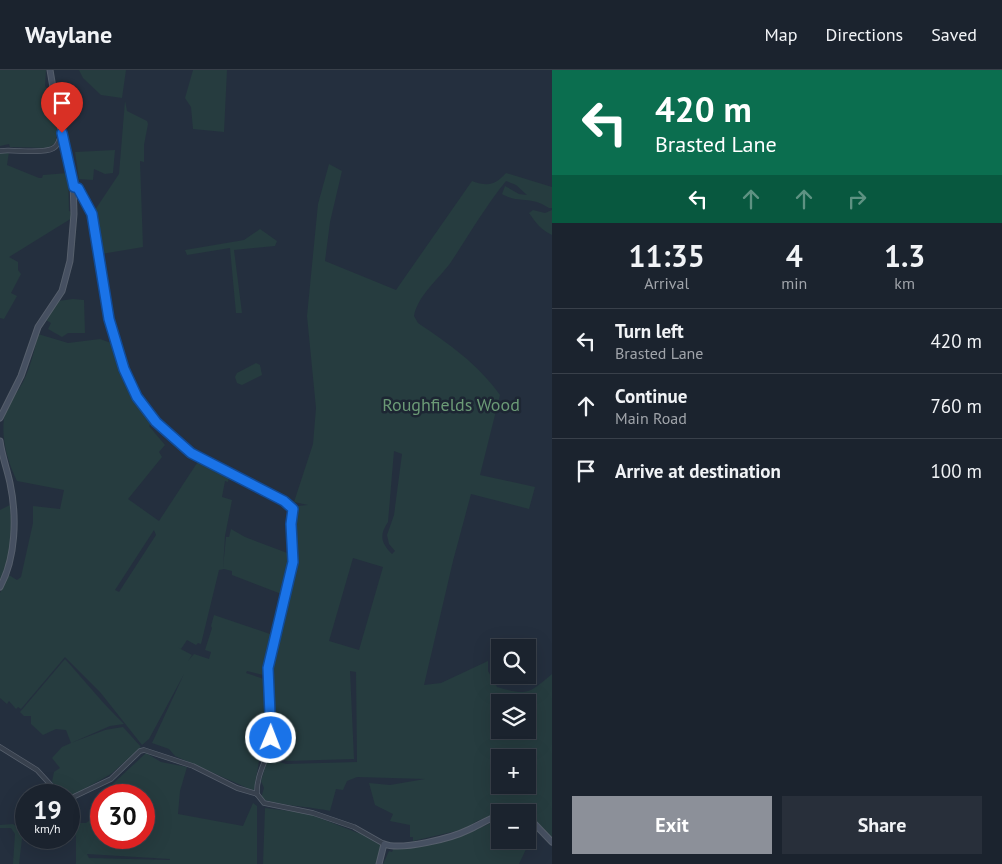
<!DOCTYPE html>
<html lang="en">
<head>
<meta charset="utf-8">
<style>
  body { margin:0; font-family:"PT Sans",sans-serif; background:#282f3a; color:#f1f3f6; height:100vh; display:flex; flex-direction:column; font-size:19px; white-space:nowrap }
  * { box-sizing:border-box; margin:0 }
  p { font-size:16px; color:#a0a4aa }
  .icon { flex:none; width:28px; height:28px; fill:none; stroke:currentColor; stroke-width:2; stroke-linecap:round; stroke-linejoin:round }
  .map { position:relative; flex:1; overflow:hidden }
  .panel { display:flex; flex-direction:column; background:#1b232e; width:450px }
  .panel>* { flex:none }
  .guide { background:#0b6e4f; color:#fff; overflow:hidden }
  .controls { position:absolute; left:491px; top:569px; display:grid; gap:10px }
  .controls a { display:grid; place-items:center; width:45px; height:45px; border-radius:0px; background:#1b232e; box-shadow:0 5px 20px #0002,0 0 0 1px #39404a; font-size:25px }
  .speed { position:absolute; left:15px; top:714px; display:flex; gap:10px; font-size:25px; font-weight:700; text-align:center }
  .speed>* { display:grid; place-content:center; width:65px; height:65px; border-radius:50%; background:#1b232e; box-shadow:0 5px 20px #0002,0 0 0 1px #39404a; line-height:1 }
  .speed small { font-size:12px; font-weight:400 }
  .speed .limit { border:8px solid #d22; background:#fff; color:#111 }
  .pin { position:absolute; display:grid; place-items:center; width:42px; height:42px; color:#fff; margin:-51px -21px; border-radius:50% 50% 50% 0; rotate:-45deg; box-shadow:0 0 5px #0007 }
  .pin .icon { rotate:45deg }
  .me { position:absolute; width:55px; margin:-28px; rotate:1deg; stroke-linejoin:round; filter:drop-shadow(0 0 4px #0008) }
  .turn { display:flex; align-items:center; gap:18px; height:105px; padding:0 20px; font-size:22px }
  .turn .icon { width:65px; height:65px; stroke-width:2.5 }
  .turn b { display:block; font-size:35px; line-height:42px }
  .lanes { display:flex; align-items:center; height:48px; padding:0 20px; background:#0003; justify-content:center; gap:25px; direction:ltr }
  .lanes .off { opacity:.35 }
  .eta { display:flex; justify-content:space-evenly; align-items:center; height:85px; text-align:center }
  .eta b { font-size:30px; font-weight:600; line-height:35px }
  .button { display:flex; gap:10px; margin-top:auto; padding:10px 20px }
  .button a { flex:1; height:58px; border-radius:0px; background:#8c9099; color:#fff; font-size:20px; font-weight:600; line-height:58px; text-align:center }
  .button a+a { background:#282f3a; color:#f1f3f6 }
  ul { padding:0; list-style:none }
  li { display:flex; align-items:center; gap:15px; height:65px; padding:0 20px; border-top:1px solid #39404a }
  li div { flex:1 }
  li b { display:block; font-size:19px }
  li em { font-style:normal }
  header { display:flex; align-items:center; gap:30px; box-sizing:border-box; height:70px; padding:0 25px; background:#1b232e; border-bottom:1px solid #39404a }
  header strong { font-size:24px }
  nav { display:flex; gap:28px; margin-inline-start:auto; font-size:18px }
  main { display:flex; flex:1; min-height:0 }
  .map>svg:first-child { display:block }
  .green { fill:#263c3f; fill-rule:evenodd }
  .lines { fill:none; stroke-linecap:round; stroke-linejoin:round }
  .street-casing { stroke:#565f6c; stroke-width:5.5 }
  .secondary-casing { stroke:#565f6c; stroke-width:7 }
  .street { stroke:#38414e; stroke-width:4 }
  .secondary { stroke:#465061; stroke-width:5 }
  .route-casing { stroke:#114b97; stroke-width:12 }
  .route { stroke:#1a73e8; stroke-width:9 }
  .labels { text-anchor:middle; stroke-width:5; stroke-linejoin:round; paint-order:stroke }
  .park-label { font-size:18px; fill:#6b9a76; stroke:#1d2633 }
</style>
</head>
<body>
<header>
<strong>Waylane</strong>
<nav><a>Map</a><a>Directions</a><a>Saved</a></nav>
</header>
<main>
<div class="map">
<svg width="552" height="794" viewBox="0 0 552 794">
  <rect width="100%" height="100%" fill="#242f3e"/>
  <g class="green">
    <polygon points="0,0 46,0 45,16 51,24 58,59 55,73 48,78 10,77 9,74 0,76"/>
    <polygon points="79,0 126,0 122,28 101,25 83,8"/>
    <polygon points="193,0 227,0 224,62 193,59 191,37 185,28"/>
    <polygon points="125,31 127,41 147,51 148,54 144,75 144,92 140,91 143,177 101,184 93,143 119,104"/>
    <polygon points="115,80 113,103 105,104 94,99 93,110 79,109 75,82"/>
    <polygon points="9,82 7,95 39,108 42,108 43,105 68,103 69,141 72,142 72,148 9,187 18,192 18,200 21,204 11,223 17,226 4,249 0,248 0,83"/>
    <path d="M329,94L342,101L330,152L325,191L396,220L472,111C488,117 495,115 506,103L552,117V138H549C530,125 519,134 502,124L505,116L519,124L527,125L516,115L506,111C485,137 469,165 451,192C439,209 418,225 414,246L418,253C449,274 478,294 500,325L480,405L535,417L529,439L471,424L453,491L424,615L441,613L488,591V601L497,617C528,626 528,624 552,604V769L528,742L509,739L477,751L465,759L413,771V767H410V755L390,751L393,744L375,735L369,713L390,715L425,709L357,707L347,711L343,720L336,719L330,741C314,737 272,735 261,728L264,718L261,711L268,688L286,694L357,692L356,602L350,601L354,689L287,691L268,686C282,655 269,634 271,604C274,569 291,531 297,496C300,478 294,458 295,439L298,436L308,435L294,432L313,374L316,338L307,246L318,134ZM394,381L402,384L394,445L387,465L389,474L395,481L392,484C381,473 379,465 388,452ZM353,488L383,497L359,580L329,571ZM500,632H528V660H500ZM500,688H528V715H500Z"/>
    <path d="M533,140L545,143L552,140V165C541,160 536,153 529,143Z"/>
    <polygon points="260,159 277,171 275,176 234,180 242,243 236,243 230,178 187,185 185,180 244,170"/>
    <polygon points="73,229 84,230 85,263 68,263 62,267 48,259 51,253 46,250 58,231"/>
    <path d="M38,264L68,273L100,269L114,274C123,304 131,328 153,353L149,356L165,375L159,382L162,387L128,429L159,451L199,390L229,408L228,412L225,411L222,427L232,430L225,466L223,498L226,467H229L231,459L245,467L290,484L284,525L232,505V501L224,499L219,500L201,574L198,573L196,575L187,570L181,579L177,577L192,585L188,591L194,584L209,589L211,582L205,580L212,558L211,556L214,545L273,565L263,605L247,601L246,603L264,609L268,642L267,671L259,691L254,721L175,686L169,679L152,673L184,604L149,669L142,675L100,622L65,587L21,639L18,637L16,639L9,631L7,634L0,628V523L9,505L17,510L21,507L33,453V436L60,439L64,420L17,411C7,391 0,365 5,343C10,332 17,323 23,312C30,298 35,279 38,264ZM154,460L156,465L119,522L115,520Z"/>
    <polygon points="256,293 260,295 262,305 242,315 237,313 235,307 237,303"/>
    <path d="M10,435C13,459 11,490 0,512V440Z"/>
    <path d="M65,589C85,611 103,634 124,654L110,656L71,673L105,660L123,657L141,677L111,704L70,727L63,725L52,712L54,702L60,698L52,688L62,677L71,673L66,660L56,659L43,665L31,654V646H24L20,642Z"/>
    <path d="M146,683L161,692L187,697L180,721L178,744L243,756L253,733L257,736V794H76V767L69,746V735L79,753H86L101,742V768H144V725H107L105,721ZM87,784L170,789V790L89,788Z"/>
    <polygon points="265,738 307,743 358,763 359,761 379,773 381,777 376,794 263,794"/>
    <polygon points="500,749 500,770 528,770 528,752 535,760 519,794 383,794 389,781 392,782 394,778 457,768"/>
    <polygon points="13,754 21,759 22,769 19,794 13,794 15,764 11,758 0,758 0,755"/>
  </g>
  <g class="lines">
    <defs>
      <g id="street">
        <path d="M0,81C13,79 47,85 55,77C59,74 59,68 62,63"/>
        <path d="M74,117L77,118L92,144L109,249L124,299L137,327L156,352L191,383L284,431L293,439C290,457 295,475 293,493C289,528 274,562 268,597C264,621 274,645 271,669C269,688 256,703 257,724"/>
        <polyline points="0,677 37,700 60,725"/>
        <polyline points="69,729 111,709 140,681 144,680 193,696 237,718 257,724 264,733 313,743 354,757 384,774"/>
      </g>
      <g id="secondary">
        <polyline points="0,348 21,306 38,257 62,221 70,191 74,144 73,109 58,47 50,0"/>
        <path d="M0,371C2,386 7,399 10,413C17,446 16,488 0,517"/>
        <polyline points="506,742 516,742"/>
        <polyline points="528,747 552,772"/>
        <path d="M379,794L384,774C401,781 452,768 468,760C479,755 488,749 500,745"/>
      </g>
    </defs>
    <use href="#street" class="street-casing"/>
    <use href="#secondary" class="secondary-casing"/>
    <use href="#street" class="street"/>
    <use href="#secondary" class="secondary"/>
  </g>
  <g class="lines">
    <defs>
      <polyline id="route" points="62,63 74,117 78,118 92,144 109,249 124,299 137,327 156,352 191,383 284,431 293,439 291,454 293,492 268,598 271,668"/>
    </defs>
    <use href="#route" class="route-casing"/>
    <use href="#route" class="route"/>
  </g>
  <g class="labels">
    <g class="park-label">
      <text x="451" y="341">Roughfields Wood</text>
    </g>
  </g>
</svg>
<div class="controls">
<a><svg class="icon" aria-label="search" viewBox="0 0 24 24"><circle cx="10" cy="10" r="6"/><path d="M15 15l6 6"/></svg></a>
<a><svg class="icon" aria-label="layers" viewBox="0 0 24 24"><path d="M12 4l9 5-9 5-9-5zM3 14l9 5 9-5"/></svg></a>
<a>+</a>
<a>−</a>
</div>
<div class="speed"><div>19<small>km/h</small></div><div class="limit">30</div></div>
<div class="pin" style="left:62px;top:63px;background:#d93025"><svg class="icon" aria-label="arrive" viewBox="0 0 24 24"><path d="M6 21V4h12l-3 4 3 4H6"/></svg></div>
<svg class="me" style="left:271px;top:668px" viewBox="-20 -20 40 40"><circle r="17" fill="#1a73e8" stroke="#fff" stroke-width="3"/><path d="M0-11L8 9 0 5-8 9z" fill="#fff"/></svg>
</div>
<section class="panel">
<div class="guide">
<div class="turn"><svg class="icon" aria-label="left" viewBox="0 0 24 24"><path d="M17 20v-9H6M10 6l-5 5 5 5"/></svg><div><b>420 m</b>Brasted Lane</div></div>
<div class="lanes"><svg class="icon" aria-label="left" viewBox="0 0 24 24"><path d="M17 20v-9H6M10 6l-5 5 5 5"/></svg><svg class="icon off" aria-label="ahead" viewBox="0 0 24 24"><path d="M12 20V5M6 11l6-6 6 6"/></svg><svg class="icon off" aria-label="ahead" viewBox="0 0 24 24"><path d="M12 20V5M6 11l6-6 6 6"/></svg><svg class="icon off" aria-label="right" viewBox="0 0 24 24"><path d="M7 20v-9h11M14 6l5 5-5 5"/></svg></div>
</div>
<div class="eta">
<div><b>11:35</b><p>Arrival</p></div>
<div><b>4</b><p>min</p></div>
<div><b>1.3</b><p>km</p></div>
</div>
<ul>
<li><svg class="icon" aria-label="left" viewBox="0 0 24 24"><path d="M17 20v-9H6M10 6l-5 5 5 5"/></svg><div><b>Turn left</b><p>Brasted Lane</p></div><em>420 m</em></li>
<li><svg class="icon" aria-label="ahead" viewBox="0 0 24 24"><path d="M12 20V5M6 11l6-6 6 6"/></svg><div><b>Continue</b><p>Main Road</p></div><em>760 m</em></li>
<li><svg class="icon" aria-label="arrive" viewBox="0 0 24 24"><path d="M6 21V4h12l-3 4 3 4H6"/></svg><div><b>Arrive at destination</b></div><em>100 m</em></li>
</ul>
<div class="button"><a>Exit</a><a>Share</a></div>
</section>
</main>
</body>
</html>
